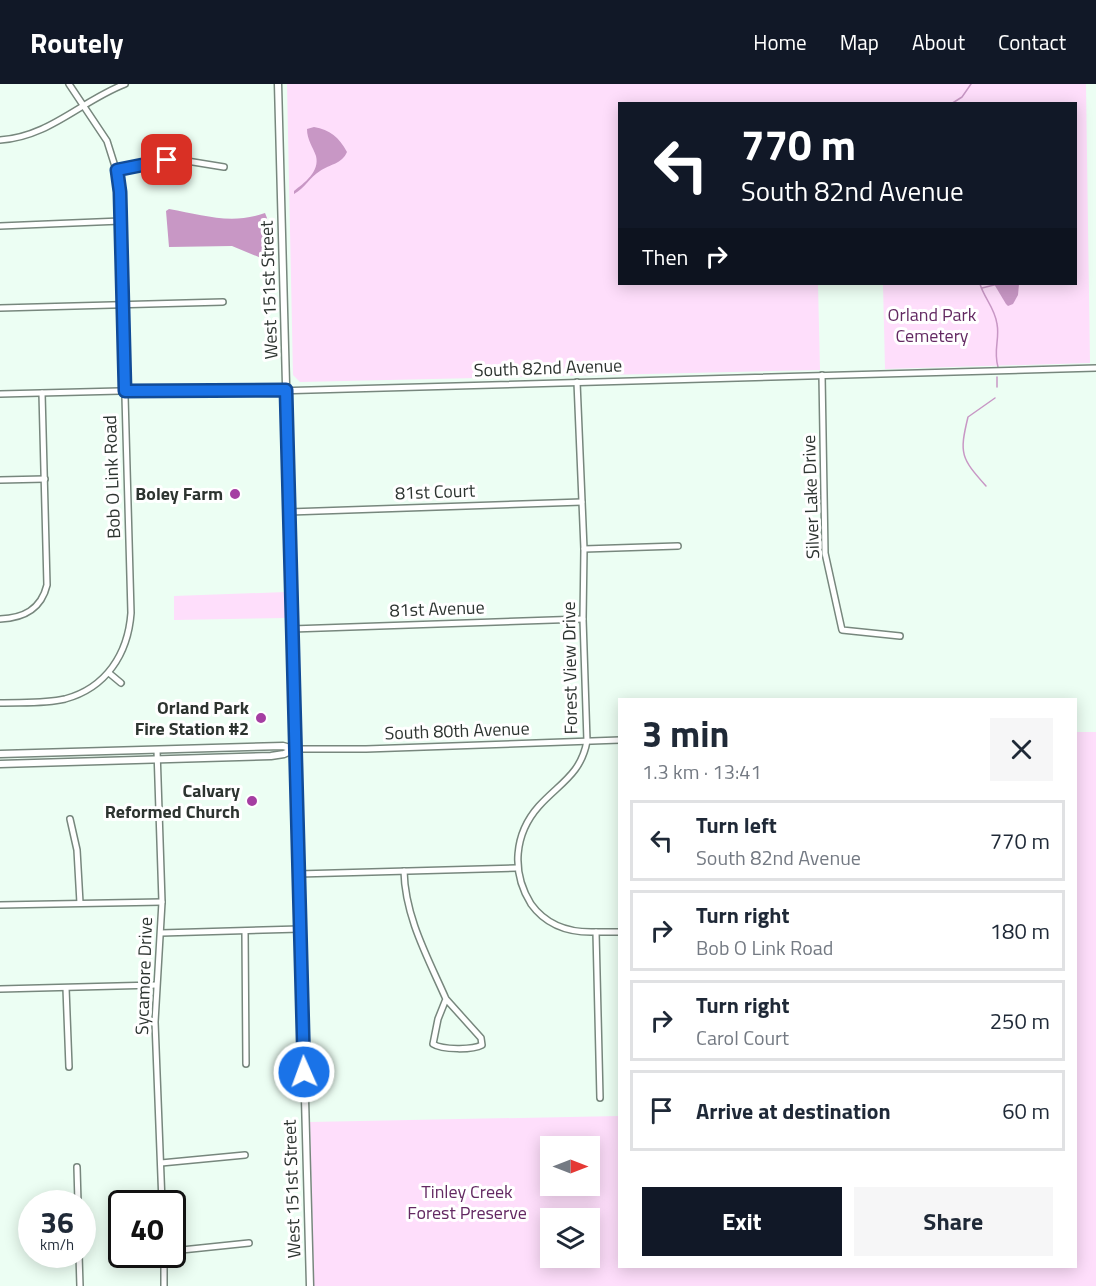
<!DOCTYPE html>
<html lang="en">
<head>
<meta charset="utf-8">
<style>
  body { margin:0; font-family:"Titillium Web",sans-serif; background:#f6f6f7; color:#1f2937; height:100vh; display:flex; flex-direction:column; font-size:22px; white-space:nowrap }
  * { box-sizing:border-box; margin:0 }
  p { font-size:20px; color:#747a83 }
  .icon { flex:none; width:33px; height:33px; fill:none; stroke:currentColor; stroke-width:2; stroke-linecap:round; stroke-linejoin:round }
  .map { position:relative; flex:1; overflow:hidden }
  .side { position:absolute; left:618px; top:614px; width:459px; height:570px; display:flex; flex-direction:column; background:#fff; border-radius:0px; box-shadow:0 3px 15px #0003 }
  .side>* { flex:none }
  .hud { position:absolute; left:618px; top:18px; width:459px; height:183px; border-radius:0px; box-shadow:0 3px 15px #0003; background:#111827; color:#fff; overflow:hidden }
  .needle { width:39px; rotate:90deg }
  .buttons { position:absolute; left:540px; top:1052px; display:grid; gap:12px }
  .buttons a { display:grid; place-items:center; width:60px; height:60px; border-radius:0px; background:#fff; box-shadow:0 3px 15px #0003; font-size:30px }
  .speed { position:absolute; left:18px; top:1106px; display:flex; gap:12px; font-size:30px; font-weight:700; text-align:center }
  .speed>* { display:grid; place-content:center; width:78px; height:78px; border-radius:50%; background:#fff; box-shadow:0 3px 15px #0003; line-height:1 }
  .speed small { font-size:15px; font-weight:400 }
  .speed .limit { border:3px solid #111; border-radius:9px; background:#fff; color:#111 }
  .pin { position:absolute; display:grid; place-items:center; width:51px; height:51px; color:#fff; margin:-26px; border-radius:12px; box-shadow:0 3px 9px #0006 }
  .me { position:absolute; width:66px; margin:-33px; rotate:358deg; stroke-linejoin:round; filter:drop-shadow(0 0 4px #0008) }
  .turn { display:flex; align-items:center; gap:21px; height:126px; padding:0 24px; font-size:27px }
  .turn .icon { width:78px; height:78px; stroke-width:2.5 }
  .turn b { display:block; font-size:42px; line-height:51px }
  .then { display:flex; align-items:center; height:57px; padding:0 24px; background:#0003; gap:12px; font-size:22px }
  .round { display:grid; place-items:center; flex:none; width:63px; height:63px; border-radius:0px; background:#f6f6f7 }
  .overview { display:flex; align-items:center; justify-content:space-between; height:102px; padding:0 24px }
  h1 { font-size:36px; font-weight:700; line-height:45px }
  .primary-button { display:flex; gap:12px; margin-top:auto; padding:12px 24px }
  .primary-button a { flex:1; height:69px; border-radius:0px; background:#111827; color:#fff; font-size:24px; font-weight:700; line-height:69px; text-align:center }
  .primary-button a+a { background:#f6f6f7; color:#1f2937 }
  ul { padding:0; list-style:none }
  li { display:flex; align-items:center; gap:18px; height:81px; margin:0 12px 9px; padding:0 12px; border:3px solid #e0e1e3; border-radius:0px }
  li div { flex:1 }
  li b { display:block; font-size:22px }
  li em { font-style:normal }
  header { display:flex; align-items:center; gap:36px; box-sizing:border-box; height:84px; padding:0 30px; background:#111827; color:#fff }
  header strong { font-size:28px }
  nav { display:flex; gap:33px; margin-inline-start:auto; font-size:21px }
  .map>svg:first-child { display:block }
  .green { fill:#fedefb; fill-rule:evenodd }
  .water { fill:#c897c5 }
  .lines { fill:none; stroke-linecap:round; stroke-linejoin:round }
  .stream { stroke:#c897c5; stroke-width:1.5 }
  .minor-casing { stroke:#77877d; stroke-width:8 }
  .tertiary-casing { stroke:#77877d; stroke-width:9 }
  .minor { stroke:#fff; stroke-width:5 }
  .tertiary { stroke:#fff; stroke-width:6 }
  .route-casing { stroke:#114b97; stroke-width:15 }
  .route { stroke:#1a73e8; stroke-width:10 }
  .poi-dot { fill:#a53ea2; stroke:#fff; stroke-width:2 }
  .labels { text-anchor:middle; stroke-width:6; stroke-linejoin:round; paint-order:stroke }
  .street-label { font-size:18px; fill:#2d3430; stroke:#fff }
  .park-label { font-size:18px; fill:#632962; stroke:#fff }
  .poi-label { font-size:18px; font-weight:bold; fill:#2d3430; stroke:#fff; text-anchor:end }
</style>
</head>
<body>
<header>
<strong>Routely</strong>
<nav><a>Home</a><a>Map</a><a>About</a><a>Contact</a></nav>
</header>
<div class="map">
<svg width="1096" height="1202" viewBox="0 0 1096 1202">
  <rect width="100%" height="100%" fill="#ecfef3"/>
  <g class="green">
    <polygon points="287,0 1086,0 1090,279 885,285 883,200 1076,200 1076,20 620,20 620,200 818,200 820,286 300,298 293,291"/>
    <polygon points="286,508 286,534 174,536 174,512"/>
    <path d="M1076,648H1096V1202H314L310,1038L619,1032L620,1182H1076ZM550,1062H590V1101H550ZM550,1134H590V1173H550Z"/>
  </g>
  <g class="water">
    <path d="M314,43C330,46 339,53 347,68C342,80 330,80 320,87C310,93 305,104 294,110V107C304,99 320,88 316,72C313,63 307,56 307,45Z"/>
    <path d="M169,125C203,131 231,141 265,129L267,134L269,175L266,176L232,162L169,163L166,127Z"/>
    <polygon points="994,200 1019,200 1018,211 1013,220 1008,222 1006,220"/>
  </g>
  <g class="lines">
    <g class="stream">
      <polyline points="951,20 962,13 971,0"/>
      <path d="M980,200C984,214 995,224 997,240C1000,255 993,266 998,283"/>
      <polyline points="982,204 998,200"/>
      <polyline points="997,303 997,293"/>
      <path d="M986,402C961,374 959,370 968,333L995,314"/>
    </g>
    <defs>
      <g id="minor">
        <path d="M0,56C49,53 81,17 125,0"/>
        <polyline points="117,86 167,76 187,77 224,83"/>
        <polyline points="0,142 121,137"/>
        <polyline points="0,224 223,218"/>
        <polyline points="822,291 825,469 842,546 900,552"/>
        <path d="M577,298L584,465L583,535L587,657C581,690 560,699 539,722C514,750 511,788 531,820C546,841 570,849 596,848L600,1014"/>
        <polyline points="0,310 200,305 275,307 1096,284"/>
        <polyline points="0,396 45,395"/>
        <polyline points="289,428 582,418"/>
        <polyline points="584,465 678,462"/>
        <path d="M0,535C23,534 41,526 47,501L42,309"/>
        <polyline points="292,545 583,535"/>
        <polyline points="109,589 121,599"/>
        <path d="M0,619C21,618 44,620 65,615C106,604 128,570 131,529L119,95L107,57L69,0"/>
        <polyline points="295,665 366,665 620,656"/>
        <polyline points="157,666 162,818 155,938 162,1119"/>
        <polyline points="70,735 77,766 80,819"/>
        <path d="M404,787C405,833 428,874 446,915L438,935L433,960C442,966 473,966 482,961L481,954L446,915"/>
        <polyline points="298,790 516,784"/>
        <polyline points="0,821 162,818"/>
        <polyline points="245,847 246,980"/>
        <polyline points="596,848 620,848"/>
        <polyline points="161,849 300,845"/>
        <polyline points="66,904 69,983"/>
        <polyline points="0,905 156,901"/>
        <polyline points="161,1079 245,1071"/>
        <polyline points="77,1083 78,1119"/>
        <polyline points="172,1167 249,1159"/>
        <polyline points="79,1170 80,1202"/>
        <polyline points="164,1170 164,1202"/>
      </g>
      <g id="tertiary">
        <polyline points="278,0 310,1202"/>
        <polyline points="0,670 283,662 294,665"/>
        <polyline points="0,680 271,672 284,670 295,665"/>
      </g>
    </defs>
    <use href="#minor" class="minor-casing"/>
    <use href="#tertiary" class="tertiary-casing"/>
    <use href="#minor" class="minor"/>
    <use href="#tertiary" class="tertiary"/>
  </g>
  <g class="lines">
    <defs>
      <polyline id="route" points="167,76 117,86 120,108 125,307 286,306 304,988"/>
    </defs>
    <use href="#route" class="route-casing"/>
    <use href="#route" class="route"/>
  </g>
  <g class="poi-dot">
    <circle cx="235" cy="410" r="6"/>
    <circle cx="261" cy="634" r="6"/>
    <circle cx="252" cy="717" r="6"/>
  </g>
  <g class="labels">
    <g class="street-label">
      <text transform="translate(269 206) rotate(-92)" y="6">West 151st Street</text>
      <text transform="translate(548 284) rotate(-2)" y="6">South 82nd Avenue</text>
      <text transform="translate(112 393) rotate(-92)" y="6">Bob O Link Road</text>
      <text transform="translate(435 408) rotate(-2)" y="6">81st Court</text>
      <text transform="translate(811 413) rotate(-92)" y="6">Silver Lake Drive</text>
      <text transform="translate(437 525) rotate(-2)" y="6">81st Avenue</text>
      <text transform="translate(570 584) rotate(-91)" y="6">Forest View Drive</text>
      <text transform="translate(457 647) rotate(-2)" y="6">South 80th Avenue</text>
      <text transform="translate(144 892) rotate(-88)" y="6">Sycamore Drive</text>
      <text transform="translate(292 1105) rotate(-92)" y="6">West 151st Street</text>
    </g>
    <g class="park-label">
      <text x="932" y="237">Orland Park<tspan x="932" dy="21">Cemetery</tspan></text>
      <text x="467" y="1114">Tinley Creek<tspan x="467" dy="21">Forest Preserve</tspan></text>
    </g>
    <g class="poi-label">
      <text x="223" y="416">Boley Farm</text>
      <text x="249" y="630">Orland Park<tspan x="249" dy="21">Fire Station #2</tspan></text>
      <text x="240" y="713">Calvary<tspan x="240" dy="21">Reformed Church</tspan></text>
    </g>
  </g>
</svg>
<div class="buttons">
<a><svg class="needle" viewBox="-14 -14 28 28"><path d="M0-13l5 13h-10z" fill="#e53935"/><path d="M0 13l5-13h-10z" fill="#747a83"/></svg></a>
<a><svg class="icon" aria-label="layers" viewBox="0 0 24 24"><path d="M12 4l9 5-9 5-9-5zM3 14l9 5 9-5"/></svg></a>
</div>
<div class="speed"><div>36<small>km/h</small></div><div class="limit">40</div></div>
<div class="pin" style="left:167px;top:76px;background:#d93025"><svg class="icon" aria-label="arrive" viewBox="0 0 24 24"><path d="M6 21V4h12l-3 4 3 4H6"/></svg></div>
<svg class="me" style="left:304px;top:988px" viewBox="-20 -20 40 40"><circle r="17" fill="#1a73e8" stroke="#fff" stroke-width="3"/><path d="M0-11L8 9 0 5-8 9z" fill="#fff"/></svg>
<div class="hud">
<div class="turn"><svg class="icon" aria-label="left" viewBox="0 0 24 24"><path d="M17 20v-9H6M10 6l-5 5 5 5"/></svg><div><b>770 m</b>South 82nd Avenue</div></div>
<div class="then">Then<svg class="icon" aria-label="right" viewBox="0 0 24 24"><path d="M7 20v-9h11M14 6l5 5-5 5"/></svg></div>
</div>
<section class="side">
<div class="overview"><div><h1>3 min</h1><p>1.3 km · 13:41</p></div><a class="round"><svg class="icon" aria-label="close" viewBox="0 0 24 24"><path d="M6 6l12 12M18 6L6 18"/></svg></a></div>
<ul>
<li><svg class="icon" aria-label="left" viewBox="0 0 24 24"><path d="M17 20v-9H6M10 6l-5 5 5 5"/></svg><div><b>Turn left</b><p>South 82nd Avenue</p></div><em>770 m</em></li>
<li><svg class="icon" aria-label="right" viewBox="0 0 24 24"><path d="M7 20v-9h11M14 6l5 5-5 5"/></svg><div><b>Turn right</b><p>Bob O Link Road</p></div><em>180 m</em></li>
<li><svg class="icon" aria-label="right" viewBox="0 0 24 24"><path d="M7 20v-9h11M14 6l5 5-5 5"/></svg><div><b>Turn right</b><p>Carol Court</p></div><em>250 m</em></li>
<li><svg class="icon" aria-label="arrive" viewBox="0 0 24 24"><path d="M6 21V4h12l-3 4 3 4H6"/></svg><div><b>Arrive at destination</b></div><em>60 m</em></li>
</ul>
<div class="primary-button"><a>Exit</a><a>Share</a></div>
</section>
</div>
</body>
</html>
